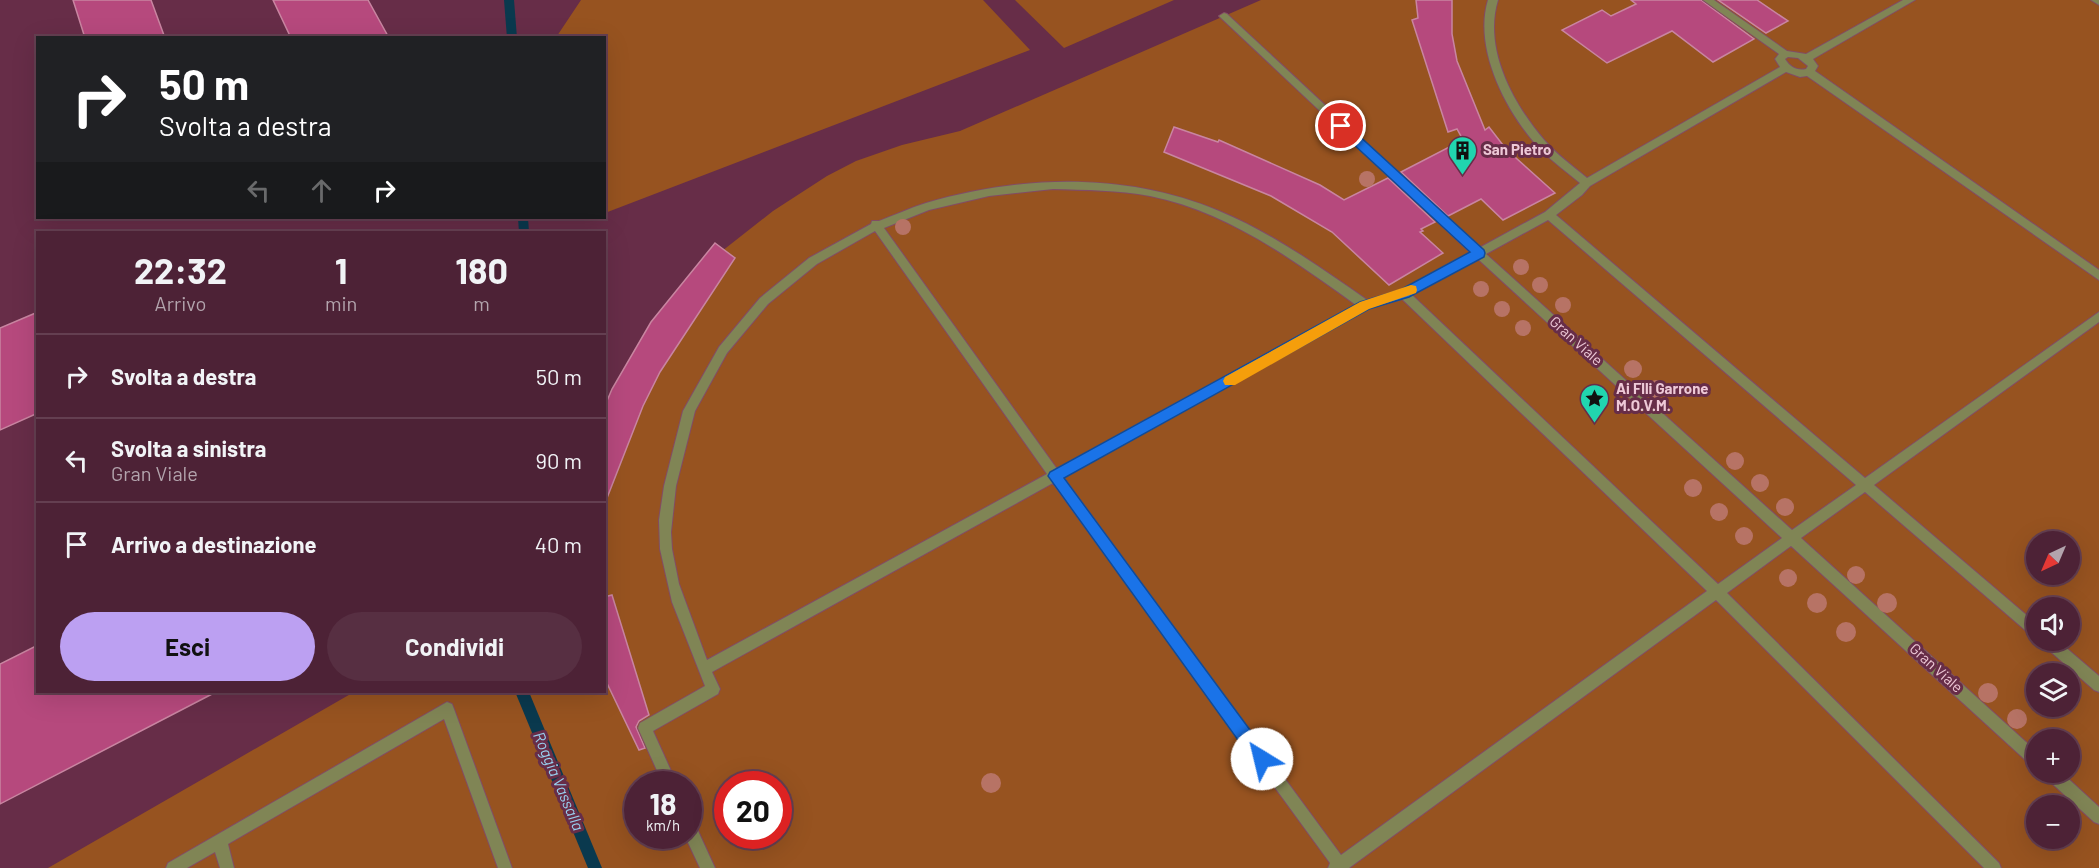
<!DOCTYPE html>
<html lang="it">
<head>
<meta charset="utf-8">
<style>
  body { margin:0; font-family:Barlow,sans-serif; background:#572f42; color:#f1f3f6; height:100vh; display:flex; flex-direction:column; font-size:22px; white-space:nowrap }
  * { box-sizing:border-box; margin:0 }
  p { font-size:20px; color:#b3a4ad }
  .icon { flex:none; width:33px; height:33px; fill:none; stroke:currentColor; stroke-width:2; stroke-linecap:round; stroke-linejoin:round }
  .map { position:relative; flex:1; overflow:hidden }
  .details { position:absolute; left:36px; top:231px; width:570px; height:462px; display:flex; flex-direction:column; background:#4d2236; border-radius:0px; box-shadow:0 6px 24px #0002,0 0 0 2px #643f51 }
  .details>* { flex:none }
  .top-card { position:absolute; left:36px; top:36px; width:570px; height:183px; border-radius:0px; box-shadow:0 6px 24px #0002,0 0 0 2px #643f51; background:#202124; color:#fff; overflow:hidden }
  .needle { width:39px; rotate:224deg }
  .buttons { position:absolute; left:2026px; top:531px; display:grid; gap:12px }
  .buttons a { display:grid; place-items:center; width:54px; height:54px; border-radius:50%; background:#4d2236; box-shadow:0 6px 24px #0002,0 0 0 2px #643f51; font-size:30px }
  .speed { position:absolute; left:624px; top:771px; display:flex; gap:12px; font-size:30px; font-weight:700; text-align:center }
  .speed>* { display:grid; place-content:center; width:78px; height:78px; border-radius:50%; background:#4d2236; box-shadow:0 6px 24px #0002,0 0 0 2px #643f51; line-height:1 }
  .speed small { font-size:15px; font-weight:400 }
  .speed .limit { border:9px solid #d22; background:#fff; color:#111 }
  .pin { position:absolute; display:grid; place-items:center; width:51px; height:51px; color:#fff; margin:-26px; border:3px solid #fff; border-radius:50%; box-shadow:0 2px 6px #0007 }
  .me { position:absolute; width:66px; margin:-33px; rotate:324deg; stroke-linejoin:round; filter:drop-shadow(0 0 4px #0008) }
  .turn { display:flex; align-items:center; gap:21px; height:126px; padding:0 24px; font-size:27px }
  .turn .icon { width:78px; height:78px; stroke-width:2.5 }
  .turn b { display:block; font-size:42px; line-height:51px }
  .lanes { display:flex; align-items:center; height:57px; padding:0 24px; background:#0003; justify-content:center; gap:30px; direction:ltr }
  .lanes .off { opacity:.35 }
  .eta { display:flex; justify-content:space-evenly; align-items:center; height:102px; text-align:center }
  .eta b { font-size:36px; font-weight:700; line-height:42px }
  .cta { display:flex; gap:12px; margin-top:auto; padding:12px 24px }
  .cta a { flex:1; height:69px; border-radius:36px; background:#bca0f2; color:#111; font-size:24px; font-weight:700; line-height:69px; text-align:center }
  .cta a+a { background:#572f42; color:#f1f3f6 }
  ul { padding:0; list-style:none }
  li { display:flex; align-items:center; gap:18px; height:84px; padding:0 24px; border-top:2px solid #643f51 }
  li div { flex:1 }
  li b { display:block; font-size:22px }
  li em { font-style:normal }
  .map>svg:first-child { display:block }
  .green { fill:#975320; fill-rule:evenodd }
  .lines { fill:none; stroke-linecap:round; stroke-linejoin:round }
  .stream { fill:#0a394e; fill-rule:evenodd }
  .building { fill:#b6497d; stroke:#c985a1; stroke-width:1.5 }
  .service-casing { stroke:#824c65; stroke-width:2 }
  .service { fill:#808555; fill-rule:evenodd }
  .tree { fill:#b77365 }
  .route { fill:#1a73e8; stroke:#114b97; stroke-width:1.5 }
  .slow { fill:#f59e0b }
  .labels { text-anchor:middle; stroke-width:6; stroke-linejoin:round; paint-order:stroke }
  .poi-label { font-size:15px; font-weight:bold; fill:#eec9d7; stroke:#672d48; text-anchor:start }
  .street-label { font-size:15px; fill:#eec9d7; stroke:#672d48 }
  .water-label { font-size:16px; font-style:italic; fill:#98d0ef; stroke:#672d48 }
</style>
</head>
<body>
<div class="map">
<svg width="2099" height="868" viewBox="0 0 2099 868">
  <rect width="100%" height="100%" fill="#672d48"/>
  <g class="green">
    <polygon points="581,0 983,0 1030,50 605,213 604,38 557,36"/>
    <polygon points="1015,0 1174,0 1064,48"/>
    <path d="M1261,0H2099V868H48L354,692H604V408L612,389L651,322L703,266L773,211L827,176L856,161L902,145L960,131ZM2037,542H2070V574H2037ZM2037,608H2070V640H2037ZM2037,674H2070V706H2037ZM2037,740H2070V772H2037ZM638,784H688V836H638ZM728,784H778V836H728ZM2037,806H2070V838H2037Z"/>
  </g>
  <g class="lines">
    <g class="stream">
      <polygon points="504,0 514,0 517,38 507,38"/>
      <polygon points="518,218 528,218 529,232 519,232"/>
      <polygon points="517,692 529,692 602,868 588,868 516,694"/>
    </g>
  </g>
  <g class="building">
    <polygon points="73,0 151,0 165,38 85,38"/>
    <polygon points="273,0 368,0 389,38 291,38"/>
    <polygon points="1416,0 1452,0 1452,34 1457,61 1485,130 1489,127 1506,149 1555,193 1503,220 1481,199 1448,216 1401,172 1463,140 1457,129 1448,132 1412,20 1418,18"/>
    <polygon points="1631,0 1701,0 1754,39 1713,62 1672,31 1607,63 1562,30 1602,10 1611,16 1636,4"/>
    <polygon points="1718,0 1757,0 1788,21 1766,33"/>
    <polygon points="1174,127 1218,142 1219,140 1320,185 1344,200 1388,178 1435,222 1421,229 1423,231 1420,232 1443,253 1389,285 1332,232 1271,196 1164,152"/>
    <polygon points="715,243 735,258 660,372 643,406 607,498 604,498 604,408 612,389 651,322"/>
    <polygon points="38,312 38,413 0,430 0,328"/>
    <polygon points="612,595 649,715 639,721 636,727 645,748 639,750 604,677 604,597"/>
    <polygon points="38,645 38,692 216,692 0,804 0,664"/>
  </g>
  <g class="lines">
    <defs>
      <g id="service">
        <path d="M1488,0H1498C1483,49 1513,104 1545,141C1557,155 1573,166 1587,178L1780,67L1775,59L1779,54L1703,0H1714L1787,51L1806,54L1903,0H1915L1813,59L1818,66L1815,71L2099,270V280L1807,76L1800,77L1786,72L1590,186L1582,195L1556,215L1865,478L2099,312V322L1874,485L2037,624V638L2032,636L1865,492L1801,538L2037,752V768L2032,766L1791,546L1727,593L1999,863L2001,868H1984L1716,600L1349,868H1328L1330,863L1053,483L712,672L720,689L718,694L653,731L677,784H663L638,728L640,723L705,686L672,602L660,549L659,520L664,486L683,411L719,347L760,298L809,258L871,224L872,221H879C895,215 910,208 926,203C1022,175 1126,172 1219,211C1272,233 1320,267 1367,300L1401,291L1471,253L1219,16L1224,13L1227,14L1479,248L1545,212L1580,183C1567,172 1553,162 1541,150C1507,114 1473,50 1488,0ZM1788,57L1798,58L1808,66L1806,69C1797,71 1790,67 1785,59ZM1053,189C1086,190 1118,190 1150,196C1226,211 1294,260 1356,305L1057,469L884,228L929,210L989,196ZM1548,220L1856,485L1792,530L1486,254ZM875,231L1047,474L707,660L679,584L672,549L671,532L676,486L695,411L727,353L768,304L817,264ZM1478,259L1782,538L1718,584L1412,295ZM1402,299L1707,591L1341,855L1063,477L1368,308Z"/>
        <polygon points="2091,0 2099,0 2099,5"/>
        <polygon points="2041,640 2057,640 2099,676 2099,692 2094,690 2042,644"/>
        <polygon points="447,702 452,704 454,709 512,868 498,868 444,719 228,844 234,868 220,868 215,852 187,868 166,868 168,863"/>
        <polygon points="2043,772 2061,772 2099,807 2099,824 2094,822 2045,777"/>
        <polygon points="688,818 693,820 715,868 700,868 685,836 688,836"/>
      </g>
    </defs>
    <use href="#service" class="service-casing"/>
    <use href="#service" class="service"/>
  </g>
  <g class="tree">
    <circle cx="1367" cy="179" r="8"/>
    <circle cx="903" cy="227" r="8"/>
    <circle cx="1521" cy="267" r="8"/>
    <circle cx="1540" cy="285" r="8"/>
    <circle cx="1481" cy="289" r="8"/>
    <circle cx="1563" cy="305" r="8"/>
    <circle cx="1502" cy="309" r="8"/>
    <circle cx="1523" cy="328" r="8"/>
    <circle cx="1633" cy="369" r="9"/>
    <circle cx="1656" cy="389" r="9"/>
    <circle cx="1735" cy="461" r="9"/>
    <circle cx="1760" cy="483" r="9"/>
    <circle cx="1693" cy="488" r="9"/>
    <circle cx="1785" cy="507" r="9"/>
    <circle cx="1719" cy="512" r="9"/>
    <circle cx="1744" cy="536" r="9"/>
    <circle cx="1856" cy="575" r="9"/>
    <circle cx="1788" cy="578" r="9"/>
    <circle cx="1817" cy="603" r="10"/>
    <circle cx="1887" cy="603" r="10"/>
    <circle cx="1846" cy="632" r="10"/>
    <circle cx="1988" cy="693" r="10"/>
    <circle cx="2017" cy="719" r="10"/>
    <circle cx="991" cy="783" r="10"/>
  </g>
  <polygon class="route" points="1341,122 1345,123 1484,250 1485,253 1484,257 1409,297 1369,309 1064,478 1267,753 1270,759 1267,765 1262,767 1256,765 1048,476 1050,472 1360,302 1400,290 1470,252 1337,129 1336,126"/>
  <polygon class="slow" points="1411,285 1416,286 1417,290 1416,293 1369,309 1235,385 1225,385 1223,381 1225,377 1360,302"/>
  <defs>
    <symbol id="building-pin" viewBox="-11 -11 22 30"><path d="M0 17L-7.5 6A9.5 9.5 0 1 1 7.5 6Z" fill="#21d5af" stroke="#672d48"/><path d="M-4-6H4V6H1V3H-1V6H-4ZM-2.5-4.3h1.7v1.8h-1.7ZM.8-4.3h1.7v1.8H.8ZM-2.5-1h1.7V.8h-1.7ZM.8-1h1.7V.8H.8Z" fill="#111"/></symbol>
    <symbol id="sight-pin" viewBox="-11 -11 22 30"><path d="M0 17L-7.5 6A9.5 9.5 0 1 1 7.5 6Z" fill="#21d5af" stroke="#672d48"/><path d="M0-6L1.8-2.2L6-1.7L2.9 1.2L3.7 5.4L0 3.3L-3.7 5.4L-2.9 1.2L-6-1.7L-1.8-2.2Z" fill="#111"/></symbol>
  </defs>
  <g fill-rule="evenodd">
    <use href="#building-pin" x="1446" y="134" width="33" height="45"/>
    <use href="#sight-pin" x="1578" y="382" width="33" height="45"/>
  </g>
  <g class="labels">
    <g class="poi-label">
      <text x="1483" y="155">San Pietro</text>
      <text x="1616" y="394">Ai Flli Garrone<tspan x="1616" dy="17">M.O.V.M.</tspan></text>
    </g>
    <g class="street-label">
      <text transform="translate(1576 341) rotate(42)" y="5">Gran Viale</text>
      <text transform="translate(1936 668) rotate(42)" y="5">Gran Viale</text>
    </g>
    <g class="water-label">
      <text transform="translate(559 781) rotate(67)" y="6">Roggia Vassalla</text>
    </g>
  </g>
</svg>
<div class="buttons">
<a><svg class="needle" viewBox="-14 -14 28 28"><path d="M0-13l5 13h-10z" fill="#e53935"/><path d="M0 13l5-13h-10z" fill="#b3a4ad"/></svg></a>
<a><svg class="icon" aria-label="sound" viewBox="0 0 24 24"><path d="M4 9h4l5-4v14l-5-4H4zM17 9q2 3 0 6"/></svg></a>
<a><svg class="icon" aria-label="layers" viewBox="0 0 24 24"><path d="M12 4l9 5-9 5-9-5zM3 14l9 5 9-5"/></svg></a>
<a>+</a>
<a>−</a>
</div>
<div class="speed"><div>18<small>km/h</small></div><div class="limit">20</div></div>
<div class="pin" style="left:1341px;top:126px;background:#d93025"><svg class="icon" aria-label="arrive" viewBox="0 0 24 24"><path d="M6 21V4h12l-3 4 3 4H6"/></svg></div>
<svg class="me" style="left:1262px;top:759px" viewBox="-20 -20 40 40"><circle r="19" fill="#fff"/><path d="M0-13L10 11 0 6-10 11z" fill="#1a73e8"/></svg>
<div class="top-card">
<div class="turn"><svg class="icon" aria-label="right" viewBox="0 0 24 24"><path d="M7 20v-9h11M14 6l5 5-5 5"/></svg><div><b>50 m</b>Svolta a destra</div></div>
<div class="lanes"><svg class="icon off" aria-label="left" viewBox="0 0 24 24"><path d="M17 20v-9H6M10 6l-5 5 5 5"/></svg><svg class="icon off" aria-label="ahead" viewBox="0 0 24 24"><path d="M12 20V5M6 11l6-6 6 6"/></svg><svg class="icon" aria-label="right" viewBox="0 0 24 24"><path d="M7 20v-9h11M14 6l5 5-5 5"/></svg></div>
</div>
<section class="details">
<div class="eta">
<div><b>22:32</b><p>Arrivo</p></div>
<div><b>1</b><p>min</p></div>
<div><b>180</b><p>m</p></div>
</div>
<ul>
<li><svg class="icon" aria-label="right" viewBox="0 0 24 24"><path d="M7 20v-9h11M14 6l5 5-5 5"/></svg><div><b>Svolta a destra</b></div><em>50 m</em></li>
<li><svg class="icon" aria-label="left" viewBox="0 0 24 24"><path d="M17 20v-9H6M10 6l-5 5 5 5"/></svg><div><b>Svolta a sinistra</b><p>Gran Viale</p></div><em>90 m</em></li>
<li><svg class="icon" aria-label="arrive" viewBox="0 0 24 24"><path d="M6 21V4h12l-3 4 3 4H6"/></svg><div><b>Arrivo a destinazione</b></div><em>40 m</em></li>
</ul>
<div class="cta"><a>Esci</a><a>Condividi</a></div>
</section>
</div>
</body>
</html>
